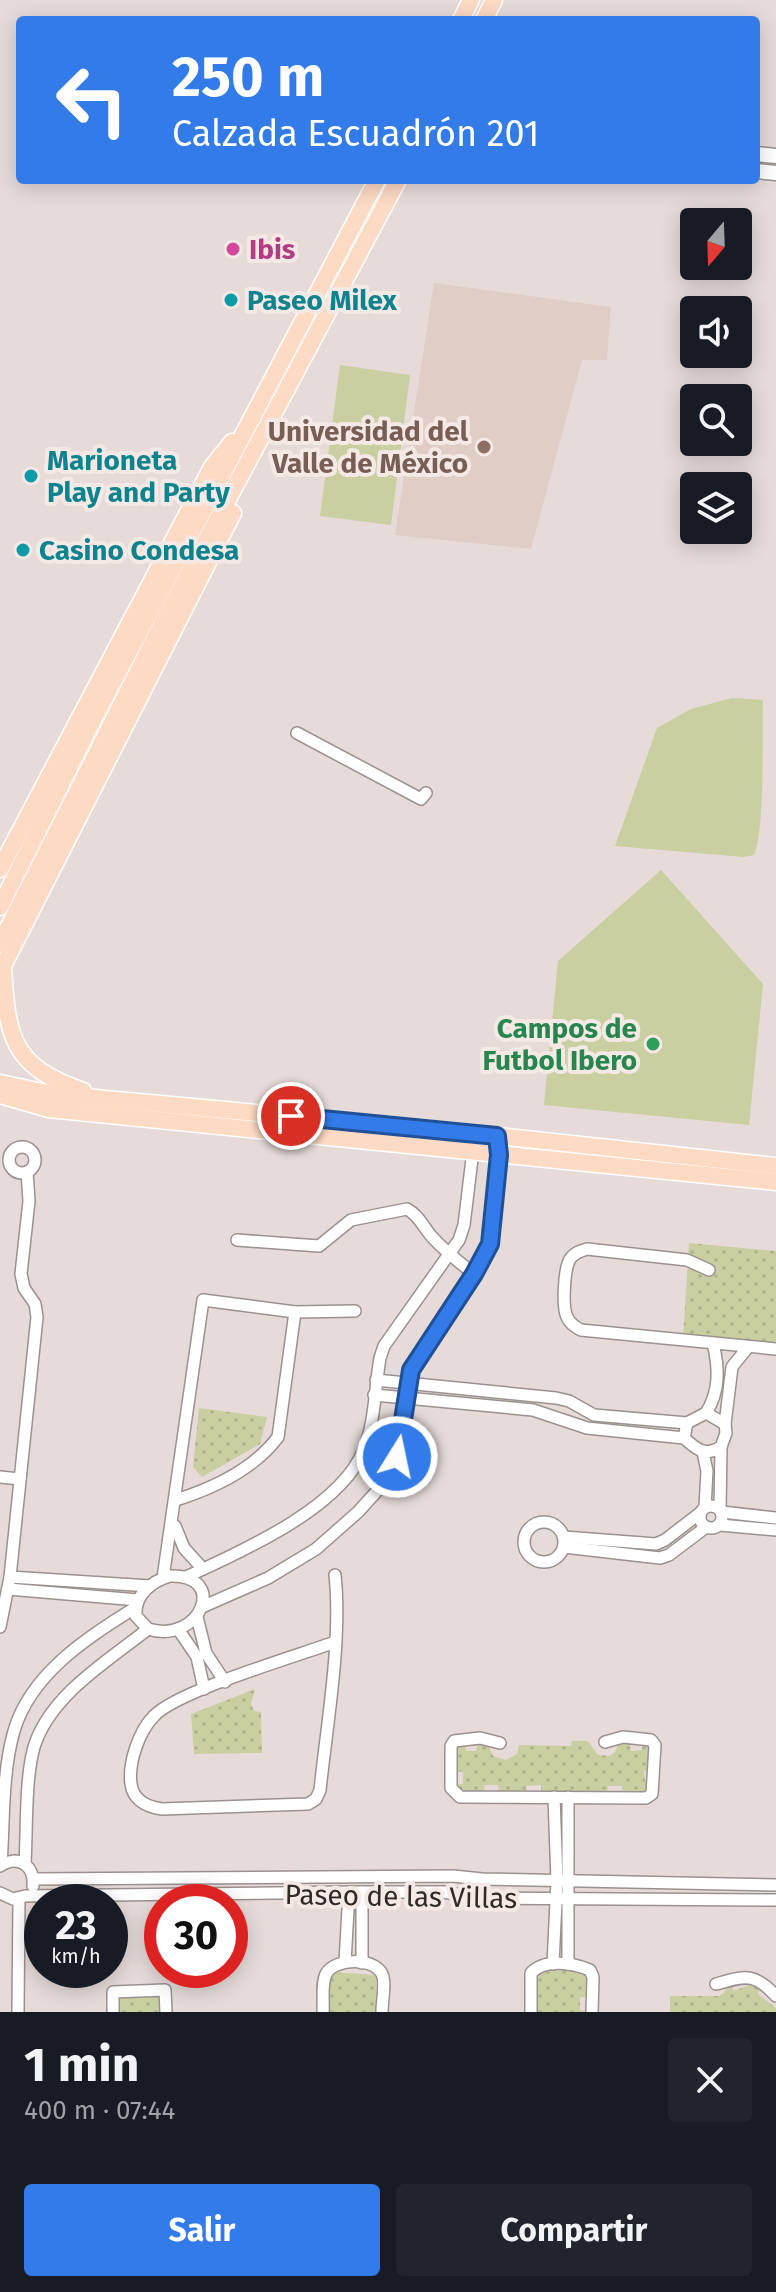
<!DOCTYPE html>
<html lang="es">
<head>
<meta charset="utf-8">
<style>
  body { margin:0; font-family:"Fira Sans",sans-serif; background:#20242c; color:#f1f3f6; height:100vh; display:flex; flex-direction:column; font-size:30px; white-space:nowrap }
  * { box-sizing:border-box; margin:0 }
  p { font-size:26px; color:#9ea1a6 }
  .icon { flex:none; width:44px; height:44px; fill:none; stroke:currentColor; stroke-width:2; stroke-linecap:round; stroke-linejoin:round }
  .map { position:relative; height:2012px; overflow:hidden }
  .details { display:flex; flex-direction:column; background:#171b24; flex:1 }
  .details>* { flex:none }
  .top-card { position:absolute; left:16px; top:16px; width:744px; height:168px; border-radius:8px; box-shadow:0 4px 20px #0003; background:#327be8; color:#fff; overflow:hidden }
  .needle { width:52px; rotate:199deg }
  .buttons { position:absolute; left:680px; top:208px; display:grid; gap:16px }
  .buttons a { display:grid; place-items:center; width:72px; height:72px; border-radius:8px; background:#171b24; box-shadow:0 4px 20px #0003; font-size:40px }
  .speed { position:absolute; left:24px; top:1884px; display:flex; gap:16px; font-size:40px; font-weight:700; text-align:center }
  .speed>* { display:grid; place-content:center; width:104px; height:104px; border-radius:50%; background:#171b24; box-shadow:0 4px 20px #0003; line-height:1 }
  .speed small { font-size:20px; font-weight:400 }
  .speed .limit { border:12px solid #d22; background:#fff; color:#111 }
  .pin { position:absolute; display:grid; place-items:center; width:68px; height:68px; color:#fff; margin:-34px; border:4px solid #fff; border-radius:50%; box-shadow:0 2px 8px #0007 }
  .me { position:absolute; width:88px; margin:-44px; rotate:10deg; stroke-linejoin:round; filter:drop-shadow(0 0 6px #0008) }
  .turn { display:flex; align-items:center; gap:28px; height:168px; padding:0 24px; font-size:36px }
  .turn .icon { width:104px; height:104px; stroke-width:2.5 }
  .turn b { display:block; font-size:56px; line-height:68px }
  .round { display:grid; place-items:center; flex:none; width:84px; height:84px; border-radius:8px; background:#20242c }
  .summary { display:flex; align-items:center; justify-content:space-between; height:136px; padding:0 24px }
  h1 { font-size:48px; font-weight:700; line-height:60px }
  .cta { display:flex; gap:16px; margin-top:auto; padding:16px 24px }
  .cta a { flex:1; height:92px; border-radius:8px; background:#327be8; color:#fff; font-size:32px; font-weight:700; line-height:92px; text-align:center }
  .cta a+a { background:#20242c; color:#f1f3f6 }
  .map>svg:first-child { display:block }
  .built { fill:#e0cdc6 }
  .grass { fill:url(#grass-dots) }
  .garden { fill:#c9cfa0 }
  .lines { fill:none; stroke-linecap:round; stroke-linejoin:round }
  .street-casing { stroke:#9b918e; stroke-width:14 }
  .secondary-casing { stroke:#9b918e; stroke-width:17 }
  .primary-casing { stroke:#fff; stroke-width:19 }
  .street { stroke:#fff; stroke-width:11 }
  .secondary { stroke:#fff; stroke-width:14 }
  .primary { stroke:#fddac4; stroke-width:16 }
  .route-casing { stroke:#205097; stroke-width:20 }
  .route { stroke:#327be8; stroke-width:14 }
  .hotel-dot { fill:#d1479c; stroke:#f4e9e5; stroke-width:3 }
  .culture-dot { fill:#0f9aa8; stroke:#f4e9e5; stroke-width:3 }
  .education-dot { fill:#8d6e63; stroke:#f4e9e5; stroke-width:3 }
  .leisure-dot { fill:#2e9e5b; stroke:#f4e9e5; stroke-width:3 }
  .labels { text-anchor:middle; stroke-width:8; stroke-linejoin:round; paint-order:stroke }
  .hotel-label { font-size:28px; font-weight:bold; fill:#b23c85; stroke:#f4e9e5; text-anchor:start }
  .culture-label { font-size:28px; font-weight:bold; fill:#0d838f; stroke:#f4e9e5; text-anchor:start }
  .education-label { font-size:28px; font-weight:bold; fill:#785e54; stroke:#f4e9e5; text-anchor:end }
  .leisure-label { font-size:28px; font-weight:bold; fill:#27864d; stroke:#f4e9e5; text-anchor:end }
  .street-label { font-size:28px; fill:#2f2b29; stroke:#f4e9e5 }
</style>
</head>
<body>
<div class="map">
<svg width="776" height="2012" viewBox="0 0 776 2012">
  <defs>
    <pattern id="grass-dots" width="8" height="8" patternUnits="userSpaceOnUse" patternTransform="scale(2)"><rect width="8" height="8" fill="#c9cfa0"/><path d="M2 2h.1M6 6h.1" fill="none" stroke="#adb28a" stroke-width="1.8" stroke-linecap="round"/></pattern>
  </defs>
  <rect width="100%" height="100%" fill="#e6dbd8"/>
  <polygon class="built" points="434,283 611,307 607,360 582,360 531,549 395,535"/>
  <g class="grass">
    <polygon points="689,1243 776,1251 776,1348 683,1338"/>
    <polygon points="199,1408 267,1417 260,1444 202,1477 193,1467"/>
    <polygon points="255,1689 251,1704 254,1711 261,1712 262,1753 194,1754 191,1714"/>
    <path d="M630,1739L631,1751L642,1750V1744L650,1745L651,1769L644,1771L645,1781H651L648,1794H623L622,1786H608L607,1793L541,1792V1785L526,1786L527,1792H499L498,1785H484L485,1792H459L455,1789L456,1784H463V1772L456,1771L458,1746L465,1745L466,1751H476L478,1742L488,1744L493,1756L506,1760L517,1754L519,1745L571,1746L572,1741C593,1740 587,1741 598,1755L610,1756L615,1752L620,1740Z"/>
    <polygon points="573,1969 587,1973 588,1997 580,1997 580,2010 588,2012 535,2012 535,1973"/>
    <polygon points="330,1972 376,1975 376,2012 330,2012"/>
    <polygon points="746,1980 762,1986 758,1994 776,2008 776,2012 670,2012 670,1996 719,1996 724,1993 728,1985 732,1984 733,1991 747,1986"/>
    <polygon points="163,1992 163,2012 116,2012 117,1994"/>
  </g>
  <g class="garden">
    <polygon points="340,365 410,375 391,525 320,516"/>
    <path d="M732,698L763,700C762,731 765,833 754,855L744,857L615,846L657,728L691,709Z"/>
    <polygon points="661,870 763,984 749,1125 544,1105 558,961"/>
  </g>
  <g class="lines">
    <defs>
      <g id="street">
        <polyline points="297,733 421,799 426,793"/>
        <circle cx="22" cy="1160" r="13"/>
        <path d="M237,1240L319,1246L351,1220L407,1209C420,1216 424,1229 434,1239C446,1252 460,1263 474,1274"/>
        <path d="M709,1270L687,1260L587,1249C580,1251 574,1253 570,1259C564,1269 562,1307 567,1317C570,1324 575,1327 581,1330L776,1349"/>
        <polyline points="376,1380 556,1398 569,1401 594,1415 687,1423"/>
        <polyline points="374,1395 533,1410 587,1428 684,1438"/>
        <path d="M706,1413L725,1424L726,1433L721,1447C705,1457 696,1449 684,1438L687,1423Z"/>
        <path d="M706,1413C720,1391 719,1368 713,1343"/>
        <polyline points="725,1424 732,1367 748,1347"/>
        <polyline points="703,1452 707,1471 705,1507"/>
        <polyline points="0,1477 20,1479"/>
        <path d="M176,1500C214,1488 254,1469 278,1437L295,1312"/>
        <circle cx="711" cy="1517" r="11"/>
        <polyline points="720,1510 721,1447"/>
        <polyline points="722,1512 776,1518"/>
        <circle cx="544" cy="1542" r="20"/>
        <polyline points="720,1525 776,1530"/>
        <polyline points="175,1526 184,1548 203,1569"/>
        <polyline points="564,1537 656,1544 665,1540 700,1513"/>
        <polyline points="564,1547 660,1558 669,1555 706,1527"/>
        <path d="M170,1576C229,1574 201,1645 148,1629L136,1616C134,1595 152,1581 170,1576Z"/>
        <polyline points="10,1577 150,1586"/>
        <path d="M186,1577C240,1552 342,1508 364,1449C375,1422 375,1387 380,1358L384,1346L459,1240L464,1225L475,1134"/>
        <polyline points="163,1578 203,1300 295,1312 355,1311"/>
        <polyline points="8,1589 138,1600"/>
        <polyline points="202,1607 268,1578 316,1549 358,1512 386,1481 397,1457 411,1370 474,1274 490,1244 498,1147"/>
        <polyline points="197,1617 206,1653 225,1682"/>
        <polyline points="0,1627 10,1577 37,1317 35,1304 24,1288 21,1274 29,1201 27,1172"/>
        <polyline points="178,1629 197,1657 204,1689"/>
        <path d="M335,1642C297,1656 177,1691 154,1716C139,1731 128,1763 131,1784C133,1800 147,1807 162,1809L308,1804L316,1799L320,1790C327,1723 342,1640 335,1575"/>
        <polyline points="500,1743 480,1738 454,1741 451,1746 451,1788 460,1797 646,1798 652,1794 655,1745 651,1740 623,1737 605,1742"/>
        <path d="M25,1863C27,1829 25,1779 34,1747C50,1695 108,1661 148,1629"/>
        <path d="M1,1865C4,1823 2,1772 14,1731C30,1675 87,1637 135,1608"/>
        <path d="M0,1866C17,1854 35,1865 33,1886"/>
        <polyline points="34,1879 453,1876 482,1879 776,1885"/>
        <polyline points="362,1892 362,1963"/>
        <polyline points="0,1893 13,1899 25,1896 362,1892 443,1892 481,1898 776,1900"/>
        <polyline points="345,1962 349,1892"/>
        <polyline points="553,1964 557,1881 554,1797"/>
        <polyline points="568,1964 568,1797"/>
        <path d="M716,1984C745,1976 754,1972 776,1996"/>
        <polyline points="18,2012 19,1899"/>
        <polyline points="113,2012 113,1992 165,1990 166,2012"/>
        <path d="M323,2012C324,2001 321,1984 326,1974C334,1958 374,1957 382,1974C386,1983 382,2001 382,2012"/>
        <path d="M531,2012V1973C545,1958 573,1963 590,1970L593,1977L592,2012"/>
      </g>
      <g id="secondary">
        <polyline points="756,154 776,156"/>
        <polyline points="756,171 776,173"/>
      </g>
      <g id="primary">
        <polyline points="461,20 471,0"/>
        <polyline points="484,20 494,0"/>
        <polyline points="0,869 212,467 232,442"/>
        <polyline points="0,907 91,724 377,180"/>
        <polyline points="0,944 169,610 398,180"/>
        <path d="M3,966C7,1037 11,1066 83,1091"/>
        <polyline points="0,972 233,513"/>
        <polyline points="0,1083 52,1094 462,1132 776,1166"/>
        <polyline points="0,1095 49,1109 776,1182"/>
      </g>
    </defs>
    <use href="#street" class="street-casing"/>
    <use href="#secondary" class="secondary-casing"/>
    <use href="#primary" class="primary-casing"/>
    <use href="#street" class="street"/>
    <use href="#secondary" class="secondary"/>
    <use href="#primary" class="primary"/>
  </g>
  <g class="lines">
    <defs>
      <polyline id="route" points="291,1116 497,1136 499,1155 490,1244 474,1274 411,1370 397,1457"/>
    </defs>
    <use href="#route" class="route-casing"/>
    <use href="#route" class="route"/>
  </g>
  <circle class="hotel-dot" cx="233" cy="249" r="8"/>
  <g class="culture-dot">
    <circle cx="231" cy="300" r="8"/>
    <circle cx="31" cy="476" r="8"/>
    <circle cx="23" cy="550" r="8"/>
  </g>
  <circle class="education-dot" cx="484" cy="447" r="8"/>
  <circle class="leisure-dot" cx="653" cy="1044" r="8"/>
  <g class="labels">
    <g class="hotel-label">
      <text x="249" y="259">Ibis</text>
    </g>
    <g class="culture-label">
      <text x="247" y="310">Paseo Milex</text>
      <text x="47" y="470">Marioneta<tspan x="47" dy="32">Play and Party</tspan></text>
      <text x="39" y="560">Casino Condesa</text>
    </g>
    <g class="education-label">
      <text x="468" y="441">Universidad del<tspan x="468" dy="32">Valle de México</tspan></text>
    </g>
    <g class="leisure-label">
      <text x="637" y="1038">Campos de<tspan x="637" dy="32">Futbol Ibero</tspan></text>
    </g>
    <g class="street-label">
      <text transform="translate(401 1896) rotate(1)" y="10">Paseo de las Villas</text>
    </g>
  </g>
</svg>
<div class="buttons">
<a><svg class="needle" viewBox="-14 -14 28 28"><path d="M0-13l5 13h-10z" fill="#e53935"/><path d="M0 13l5-13h-10z" fill="#9ea1a6"/></svg></a>
<a><svg class="icon" aria-label="sound" viewBox="0 0 24 24"><path d="M4 9h4l5-4v14l-5-4H4zM17 9q2 3 0 6"/></svg></a>
<a><svg class="icon" aria-label="search" viewBox="0 0 24 24"><circle cx="10" cy="10" r="6"/><path d="M15 15l6 6"/></svg></a>
<a><svg class="icon" aria-label="layers" viewBox="0 0 24 24"><path d="M12 4l9 5-9 5-9-5zM3 14l9 5 9-5"/></svg></a>
</div>
<div class="speed"><div>23<small>km/h</small></div><div class="limit">30</div></div>
<div class="pin" style="left:291px;top:1116px;background:#d93025"><svg class="icon" aria-label="arrive" viewBox="0 0 24 24"><path d="M6 21V4h12l-3 4 3 4H6"/></svg></div>
<svg class="me" style="left:397px;top:1457px" viewBox="-20 -20 40 40"><circle r="17" fill="#327be8" stroke="#fff" stroke-width="3"/><path d="M0-11L8 9 0 5-8 9z" fill="#fff"/></svg>
<div class="top-card">
<div class="turn"><svg class="icon" aria-label="left" viewBox="0 0 24 24"><path d="M17 20v-9H6M10 6l-5 5 5 5"/></svg><div><b>250 m</b>Calzada Escuadrón 201</div></div>
</div>
</div>
<section class="details">
<div class="summary"><div><h1>1 min</h1><p>400 m · 07:44</p></div><a class="round"><svg class="icon" aria-label="close" viewBox="0 0 24 24"><path d="M6 6l12 12M18 6L6 18"/></svg></a></div>
<div class="cta"><a>Salir</a><a>Compartir</a></div>
</section>
</body>
</html>
